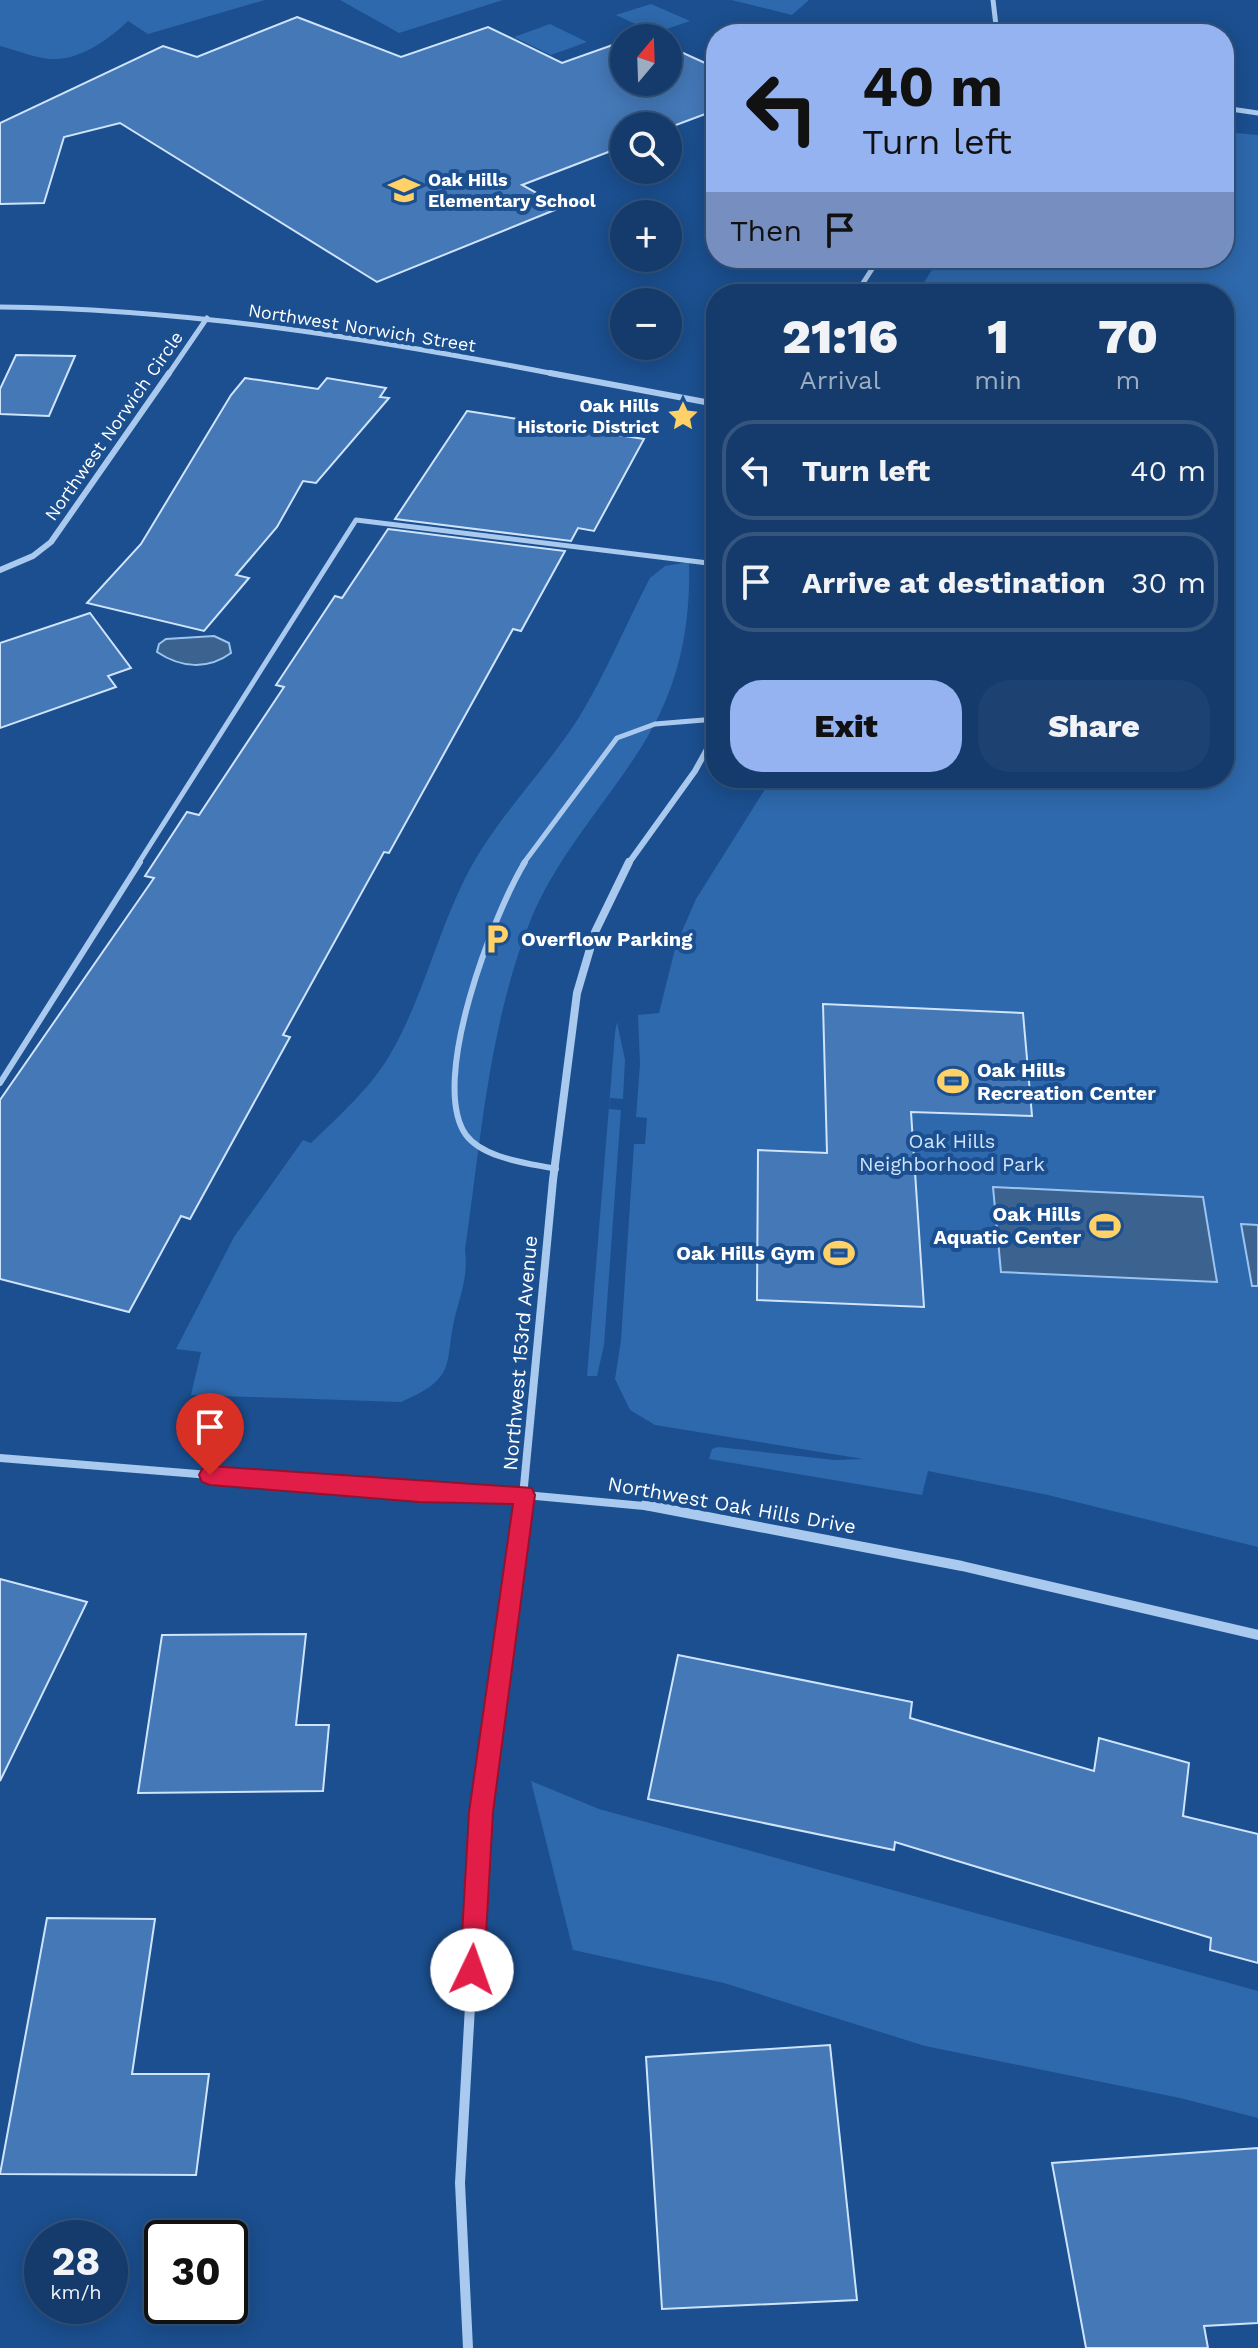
<!DOCTYPE html>
<html lang="en">
<head>
<meta charset="utf-8">
<style>
  body { margin:0; font-family:"Work Sans",sans-serif; background:#1d4271; color:#f1f3f6; height:100vh; display:flex; flex-direction:column; font-size:30px; white-space:nowrap }
  * { box-sizing:border-box; margin:0 }
  p { font-size:26px; color:#9dadc1 }
  .icon { flex:none; width:44px; height:44px; fill:none; stroke:currentColor; stroke-width:2; stroke-linecap:round; stroke-linejoin:round }
  .map { position:relative; flex:1; overflow:hidden }
  .details { position:absolute; left:706px; top:284px; width:528px; height:504px; display:flex; flex-direction:column; background:#143b6b; border-radius:32px; box-shadow:0 4px 20px #0003,0 0 0 2px #33557e }
  .details>* { flex:none }
  .banner { position:absolute; left:706px; top:24px; width:528px; height:244px; border-radius:32px; box-shadow:0 4px 20px #0003,0 0 0 2px #33557e; background:#95b2f1; color:#111; overflow:hidden }
  .needle { width:52px; rotate:19deg }
  .buttons { position:absolute; left:610px; top:24px; display:grid; gap:16px }
  .buttons a { display:grid; place-items:center; width:72px; height:72px; border-radius:50%; background:#143b6b; box-shadow:0 4px 20px #0003,0 0 0 2px #33557e; font-size:40px }
  .speed { position:absolute; left:24px; top:2220px; display:flex; gap:16px; font-size:40px; font-weight:700; text-align:center }
  .speed>* { display:grid; place-content:center; width:104px; height:104px; border-radius:50%; background:#143b6b; box-shadow:0 4px 20px #0003,0 0 0 2px #33557e; line-height:1 }
  .speed small { font-size:20px; font-weight:400 }
  .speed .limit { border:4px solid #111; border-radius:12px; background:#fff; color:#111 }
  .pin { position:absolute; display:grid; place-items:center; width:68px; height:68px; color:#fff; margin:-82px -34px; border-radius:50% 50% 50% 0; rotate:-45deg; box-shadow:0 0 8px #0007 }
  .pin .icon { rotate:45deg }
  .me { position:absolute; width:88px; margin:-44px; rotate:3deg; stroke-linejoin:round; filter:drop-shadow(0 0 6px #0008) }
  .turn { display:flex; align-items:center; gap:28px; height:168px; padding:0 24px; font-size:36px }
  .turn .icon { width:104px; height:104px; stroke-width:2.5 }
  .turn b { display:block; font-size:56px; line-height:68px }
  .then { display:flex; align-items:center; height:76px; padding:0 24px; background:#0003; gap:16px; font-size:30px }
  .eta { display:flex; justify-content:space-evenly; align-items:center; height:136px; text-align:center }
  .eta b { font-size:48px; font-weight:800; line-height:56px }
  .button { display:flex; gap:16px; margin-top:auto; padding:16px 24px }
  .button a { flex:1; height:92px; border-radius:32px; background:#95b2f1; color:#111; font-size:32px; font-weight:800; line-height:92px; text-align:center }
  .button a+a { background:#1d4271; color:#f1f3f6 }
  ul { padding:0; list-style:none }
  li { display:flex; align-items:center; gap:24px; height:100px; margin:0 16px 12px; padding:0 8px; border:4px solid #33557e; border-radius:32px }
  li div { flex:1 }
  li b { display:block; font-size:30px }
  li em { font-style:normal }
  .map>svg:first-child { display:block }
  .green { fill:#2e69ad }
  .water { fill:#3c6290; stroke:#9cc4f0; stroke-width:2 }
  .building { fill:#4478b7; stroke:#cfe3fa; stroke-width:2 }
  .lines { fill:none; stroke-linecap:round; stroke-linejoin:round }
  .lane-far1 { stroke:#a9c9ee; stroke-width:5 }
  .lane { stroke:#a9c9ee; stroke-width:6 }
  .street-far3 { stroke:#a9c9ee; stroke-width:5 }
  .street-far2 { stroke:#a9c9ee; stroke-width:6 }
  .street-far1 { stroke:#a9c9ee; stroke-width:8 }
  .street { stroke:#a9c9ee; stroke-width:10 }
  .route { fill:#e11d48; stroke:#92132f; stroke-width:2 }
  .labels { text-anchor:middle; stroke-width:8; stroke-linejoin:round; paint-order:stroke }
  .far-poi-label { font-size:18px; font-weight:bold; fill:#fff; stroke:#1b4f8f; text-anchor:start }
  .far-street-label { font-size:18px; fill:#fff; stroke:#1b4f8f }
  .poi-label { font-size:20px; font-weight:bold; fill:#fff; stroke:#1b4f8f; text-anchor:start }
  .park-label { font-size:20px; fill:#cfe3fa; stroke:#1b4f8f }
  .street-label { font-size:20px; fill:#fff; stroke:#1b4f8f }
</style>
</head>
<body>
<div class="map">
<svg width="1258" height="2348" viewBox="0 0 1258 2348">
  <rect width="100%" height="100%" fill="#1b4f8f"/>
  <g class="green">
    <path d="M0,0H265L148,34L128,21C111,38 81,59 56,59C39,60 17,50 0,46Z"/>
    <polygon points="340,0 503,0 399,33"/>
    <polygon points="731,0 809,0 792,15"/>
    <polygon points="651,4 690,21 655,33 616,15"/>
    <polygon points="550,24 587,42 551,55 514,37"/>
    <polygon points="1224,132 1258,135 1258,1547 1048,1495 928,1471 922,1495 709,1459 712,1449 718,1447 835,1460 863,1459 655,1425 630,1410 615,1379 621,1340 634,1144 645,1144 647,1118 636,1117 640,1064 638,1015 659,1013 676,945 696,899 772,778 1224,778 1224,294 917,294 939,258 1224,258"/>
    <path d="M689,562C691,629 678,689 642,746C605,805 558,854 531,919C489,1024 481,1139 465,1250C468,1273 462,1291 457,1309C442,1362 462,1376 401,1402L191,1395L201,1352L176,1349L234,1237L303,1140L311,1143C340,1115 372,1087 392,1051C425,993 439,926 471,867C501,813 545,770 578,719C605,675 626,624 650,578L665,566Z"/>
    <polygon points="617,1022 625,1060 623,1099 610,1098 609,1109 621,1110 604,1345 597,1376 587,1376 615,1033"/>
    <polygon points="531,1781 599,1809 1258,1991 1258,2118 1180,2098 925,2046 724,1983 573,1950"/>
  </g>
  <g class="water">
    <path d="M214,636L229,643L231,653C208,670 181,668 157,652L159,644L166,639Z"/>
    <polygon points="993,1187 1203,1197 1217,1282 1001,1272"/>
    <polygon points="1241,1224 1258,1225 1258,1286 1252,1286"/>
  </g>
  <g class="building">
    <polygon points="297,17 401,57 488,27 562,63 624,41 624,82 668,82 668,46 716,68 716,110 668,128 624,126 624,146 522,185 562,207 377,282 120,123 64,137 44,203 0,204 0,123 163,46 197,57"/>
    <polygon points="16,355 75,356 49,416 0,414 0,389"/>
    <polygon points="245,378 318,389 327,378 386,388 380,397 389,398 316,483 303,481 277,527 236,575 249,578 204,631 87,603 141,544 231,395"/>
    <polygon points="467,411 644,439 594,531 578,528 571,541 395,519"/>
    <polygon points="388,529 565,551 521,631 513,629 389,853 384,852 283,1035 290,1037 190,1219 181,1216 129,1312 0,1279 0,1100 154,878 145,876 187,812 199,815 284,687 276,685 335,596 342,598"/>
    <polygon points="90,613 131,668 108,676 116,687 0,728 0,643"/>
    <polygon points="823,1004 1023,1013 1032,1116 911,1112 924,1307 757,1300 758,1150 827,1153"/>
    <polygon points="0,1579 87,1602 0,1781"/>
    <polygon points="306,1634 296,1725 329,1725 323,1791 138,1793 162,1635"/>
    <polygon points="678,1655 912,1702 910,1718 1094,1771 1099,1738 1189,1763 1183,1816 1258,1834 1258,1963 1210,1950 1211,1938 895,1842 894,1850 648,1799"/>
    <polygon points="47,1918 155,1919 132,2074 209,2074 196,2175 0,2174"/>
    <polygon points="830,2045 857,2300 662,2309 646,2057"/>
    <polygon points="1258,2148 1258,2323 1204,2326 1208,2348 1086,2348 1052,2163"/>
  </g>
  <g class="lines">
    <g class="lane-far1">
      <polyline points="138,864 356,520 716,564"/>
      <polyline points="523,864 617,738 655,724 716,719"/>
    </g>
    <g class="lane">
      <path d="M525,862C494,913 428,1082 466,1135C484,1159 529,1163 556,1169"/>
      <polyline points="0,1083 140,862"/>
    </g>
    <g class="street-far3">
      <polyline points="993,0 997,34"/>
      <polyline points="1224,108 1258,113"/>
      <polyline points="856,294 879,258"/>
      <path d="M0,307C190,309 374,339 560,375"/>
      <polyline points="168,375 207,318"/>
    </g>
    <g class="street-far2">
      <polyline points="550,373 716,404"/>
      <polyline points="0,570 33,556 51,542 169,373"/>
      <polyline points="628,864 695,771 716,733"/>
    </g>
    <g class="street-far1">
      <polyline points="0,1458 419,1492 525,1495 655,1507"/>
      <polyline points="522,1507 553,1180 577,993 595,932 629,862"/>
    </g>
    <g class="street">
      <polyline points="645,1505 962,1566 1258,1635"/>
      <polyline points="468,2348 460,2183 481,1812 522,1505"/>
    </g>
  </g>
  <polygon class="route" points="210,1466 532,1488 535,1495 493,1812 484,1970 481,1978 472,1982 463,1978 460,1970 469,1812 513,1504 419,1502 210,1485 202,1482 199,1475 202,1469"/>
  <defs>
    <symbol id="school-bare" viewBox="-9 -9 18 18"><path d="M0-5L7-2L0 1L-7-2ZM-4 1L0 2.5L4 1V4Q0 6-4 4Z" fill="#ffd166" stroke="#1b4f8f" stroke-width="2.5" paint-order="stroke"/></symbol>
    <symbol id="sight-bare" viewBox="-9 -9 18 18"><path d="M0-6L1.8-2.2L6-1.7L2.9 1.2L3.7 5.4L0 3.3L-3.7 5.4L-2.9 1.2L-6-1.7L-1.8-2.2Z" fill="#ffd166" stroke="#1b4f8f" stroke-width="2.5" paint-order="stroke"/></symbol>
    <symbol id="parking-bare" viewBox="-9 -9 18 18"><path d="M-3.5-5.5H1a3.5 3.5 0 0 1 0 7H-1V5.5H-3.5ZM-1-3.4V-.6H.8a1.4 1.4 0 0 0 0-2.8Z" fill="#ffd166" stroke="#1b4f8f" stroke-width="2.5" paint-order="stroke"/></symbol>
    <symbol id="stadium-bare" viewBox="-9 -9 18 18"><path d="M0-5a6.5 5 0 1 0 0 10a6.5 5 0 1 0 0-10ZM-3.5-1.8h7v3.6h-7Z" fill="#ffd166" stroke="#1b4f8f" stroke-width="2.5" paint-order="stroke"/></symbol>
  </defs>
  <g fill-rule="evenodd">
    <use href="#school-bare" x="382" y="168" width="44" height="44"/>
    <use href="#sight-bare" x="661" y="394" width="44" height="44"/>
    <use href="#parking-bare" x="475" y="917" width="44" height="44"/>
    <use href="#stadium-bare" x="931" y="1059" width="44" height="44"/>
    <use href="#stadium-bare" x="1083" y="1204" width="44" height="44"/>
    <use href="#stadium-bare" x="817" y="1231" width="44" height="44"/>
  </g>
  <g class="labels">
    <g class="far-poi-label">
      <text x="428" y="186">Oak Hills<tspan x="428" dy="21">Elementary School</tspan></text>
      <text x="659" y="412" text-anchor="end">Oak Hills<tspan x="659" dy="21">Historic District</tspan></text>
    </g>
    <g class="far-street-label">
      <text transform="translate(362 328) rotate(9)" y="6">Northwest Norwich Street</text>
      <text transform="translate(114 426) rotate(-55)" y="6">Northwest Norwich Circle</text>
    </g>
    <g class="poi-label">
      <text x="521" y="946">Overflow Parking</text>
      <text x="977" y="1077">Oak Hills<tspan x="977" dy="23">Recreation Center</tspan></text>
      <text x="1081" y="1221" text-anchor="end">Oak Hills<tspan x="1081" dy="23">Aquatic Center</tspan></text>
      <text x="815" y="1260" text-anchor="end">Oak Hills Gym</text>
    </g>
    <g class="park-label">
      <text x="952" y="1148">Oak Hills<tspan x="952" dy="23">Neighborhood Park</tspan></text>
    </g>
    <g class="street-label">
      <text transform="translate(520 1353) rotate(-85)" y="7">Northwest 153rd Avenue</text>
      <text transform="translate(732 1505) rotate(10)" y="7">Northwest Oak Hills Drive</text>
    </g>
  </g>
</svg>
<div class="buttons">
<a><svg class="needle" viewBox="-14 -14 28 28"><path d="M0-13l5 13h-10z" fill="#e53935"/><path d="M0 13l5-13h-10z" fill="#9dadc1"/></svg></a>
<a><svg class="icon" aria-label="search" viewBox="0 0 24 24"><circle cx="10" cy="10" r="6"/><path d="M15 15l6 6"/></svg></a>
<a>+</a>
<a>−</a>
</div>
<div class="speed"><div>28<small>km/h</small></div><div class="limit">30</div></div>
<div class="pin" style="left:210px;top:1475px;background:#d93025"><svg class="icon" aria-label="arrive" viewBox="0 0 24 24"><path d="M6 21V4h12l-3 4 3 4H6"/></svg></div>
<svg class="me" style="left:472px;top:1970px" viewBox="-20 -20 40 40"><circle r="19" fill="#fff"/><path d="M0-13L10 11 0 6-10 11z" fill="#e11d48"/></svg>
<div class="banner">
<div class="turn"><svg class="icon" aria-label="left" viewBox="0 0 24 24"><path d="M17 20v-9H6M10 6l-5 5 5 5"/></svg><div><b>40 m</b>Turn left</div></div>
<div class="then">Then<svg class="icon" aria-label="arrive" viewBox="0 0 24 24"><path d="M6 21V4h12l-3 4 3 4H6"/></svg></div>
</div>
<section class="details">
<div class="eta">
<div><b>21:16</b><p>Arrival</p></div>
<div><b>1</b><p>min</p></div>
<div><b>70</b><p>m</p></div>
</div>
<ul>
<li><svg class="icon" aria-label="left" viewBox="0 0 24 24"><path d="M17 20v-9H6M10 6l-5 5 5 5"/></svg><div><b>Turn left</b></div><em>40 m</em></li>
<li><svg class="icon" aria-label="arrive" viewBox="0 0 24 24"><path d="M6 21V4h12l-3 4 3 4H6"/></svg><div><b>Arrive at destination</b></div><em>30 m</em></li>
</ul>
<div class="button"><a>Exit</a><a>Share</a></div>
</section>
</div>
</body>
</html>
